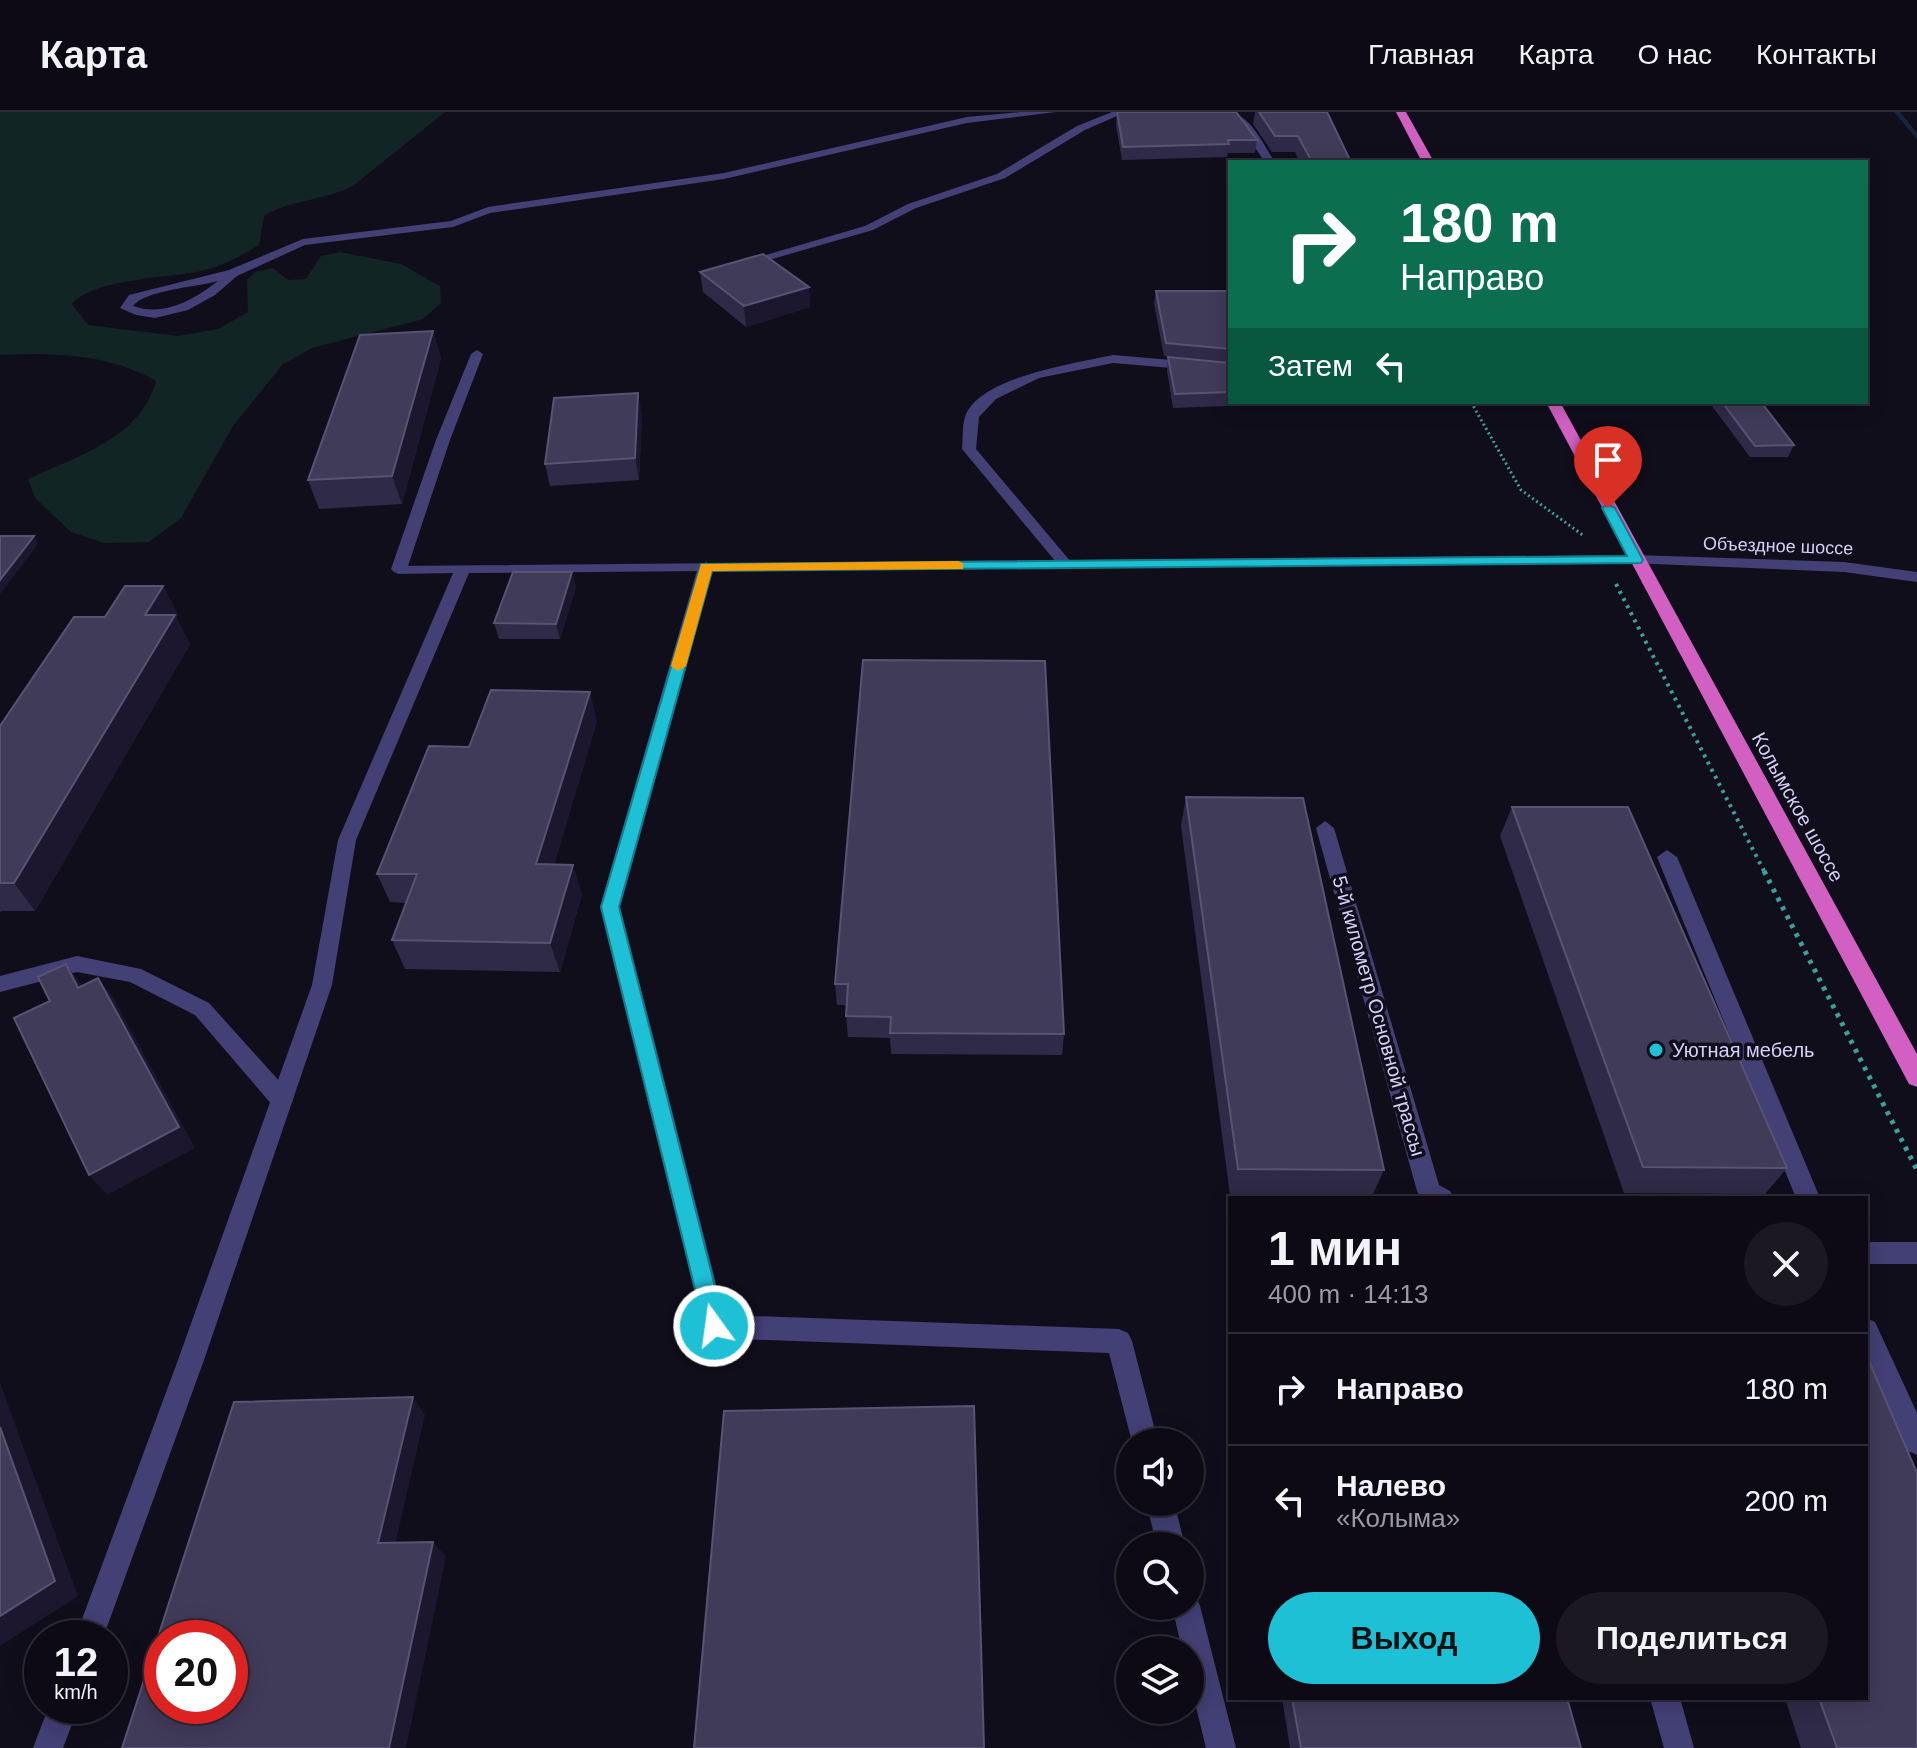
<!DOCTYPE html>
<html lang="ru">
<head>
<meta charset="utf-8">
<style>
  body { margin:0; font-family:Arial,sans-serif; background:#1b1822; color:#f1f3f6; height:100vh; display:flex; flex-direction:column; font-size:30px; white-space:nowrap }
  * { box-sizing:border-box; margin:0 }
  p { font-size:26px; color:#9a9aa0 }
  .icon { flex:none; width:44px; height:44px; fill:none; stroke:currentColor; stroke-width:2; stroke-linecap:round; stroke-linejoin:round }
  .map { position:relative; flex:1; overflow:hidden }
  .details { position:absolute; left:1228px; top:1084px; width:640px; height:504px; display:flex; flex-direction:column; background:#0d0a15; border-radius:0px; box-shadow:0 4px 20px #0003,0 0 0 2px #2d2b34 }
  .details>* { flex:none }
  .hud { position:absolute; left:1228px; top:48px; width:640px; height:244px; border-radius:0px; box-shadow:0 4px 20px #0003,0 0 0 2px #2d2b34; background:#0b6e4f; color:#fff; overflow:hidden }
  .buttons { position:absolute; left:1116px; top:1316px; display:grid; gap:16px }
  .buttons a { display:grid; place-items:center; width:88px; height:88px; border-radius:50%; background:#0d0a15; box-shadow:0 4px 20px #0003,0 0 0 2px #2d2b34; font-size:40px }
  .speed { position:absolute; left:24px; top:1508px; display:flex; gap:16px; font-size:40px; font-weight:700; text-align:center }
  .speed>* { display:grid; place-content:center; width:104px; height:104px; border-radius:50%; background:#0d0a15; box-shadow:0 4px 20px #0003,0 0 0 2px #2d2b34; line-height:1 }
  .speed small { font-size:20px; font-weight:400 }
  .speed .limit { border:12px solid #d22; background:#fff; color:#111 }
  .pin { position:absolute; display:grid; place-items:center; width:68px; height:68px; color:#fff; margin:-82px -34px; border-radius:50% 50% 50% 0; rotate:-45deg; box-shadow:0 0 8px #0007 }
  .pin .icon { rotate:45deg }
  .me { position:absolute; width:88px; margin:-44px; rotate:346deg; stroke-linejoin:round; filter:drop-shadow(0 0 6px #0008) }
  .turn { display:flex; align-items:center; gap:28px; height:168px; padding:0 40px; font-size:36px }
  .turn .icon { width:104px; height:104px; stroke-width:2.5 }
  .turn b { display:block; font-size:56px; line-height:68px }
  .then { display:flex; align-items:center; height:76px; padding:0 40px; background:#0003; gap:16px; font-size:30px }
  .round { display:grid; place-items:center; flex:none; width:84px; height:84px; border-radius:42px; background:#1b1822 }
  .summary { display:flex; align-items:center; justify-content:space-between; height:136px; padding:0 40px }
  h1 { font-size:48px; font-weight:700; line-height:60px }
  .primary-button { display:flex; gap:16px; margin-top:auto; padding:16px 40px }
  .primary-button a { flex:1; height:92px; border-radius:48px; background:#1ec0d6; color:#111; font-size:32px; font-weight:700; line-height:92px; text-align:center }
  .primary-button a+a { background:#1b1822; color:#f1f3f6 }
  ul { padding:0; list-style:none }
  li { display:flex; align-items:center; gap:24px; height:112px; padding:0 40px; border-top:2px solid #2d2b34 }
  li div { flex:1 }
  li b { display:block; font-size:30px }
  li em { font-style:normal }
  header { display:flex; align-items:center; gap:48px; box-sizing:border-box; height:112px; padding:0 40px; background:#0d0a15; border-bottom:2px solid #2d2b34 }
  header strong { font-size:38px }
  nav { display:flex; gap:44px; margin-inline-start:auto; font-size:28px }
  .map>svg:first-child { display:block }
  .green { fill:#122525 }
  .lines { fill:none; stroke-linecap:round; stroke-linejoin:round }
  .stream { fill:#15253f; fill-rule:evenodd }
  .path-far2 { stroke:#3d9f9b; stroke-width:3; stroke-dasharray:2 3; stroke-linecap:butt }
  .path-far1 { stroke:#3d9f9b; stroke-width:4; stroke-dasharray:3 5; stroke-linecap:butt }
  .path { stroke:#3d9f9b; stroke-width:5; stroke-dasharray:4 6; stroke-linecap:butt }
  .service { fill:#424075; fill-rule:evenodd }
  .minor { fill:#424075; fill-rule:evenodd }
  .tertiary { fill:#424075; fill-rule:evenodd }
  .trunk { fill:#d160c2; fill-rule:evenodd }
  .wall { fill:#2f2a47 }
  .shaded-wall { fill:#1c172e }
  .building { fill:#413b5a; stroke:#585373; stroke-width:2; fill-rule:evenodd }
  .route { fill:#1ec0d6; stroke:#147d8b; stroke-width:2 }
  .slow { fill:#f59e0b }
  .poi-dot { fill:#1ec0d6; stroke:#110e1c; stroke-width:3 }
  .labels { text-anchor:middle; stroke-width:7; stroke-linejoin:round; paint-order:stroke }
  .far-street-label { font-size:18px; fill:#d5d0f8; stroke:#110e1c }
  .street-label { font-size:20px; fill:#d5d0f8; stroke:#110e1c }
  .poi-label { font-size:20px; fill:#d5d0f8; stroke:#110e1c; text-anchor:start }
</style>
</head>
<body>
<header>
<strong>Карта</strong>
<nav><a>Главная</a><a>Карта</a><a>О нас</a><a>Контакты</a></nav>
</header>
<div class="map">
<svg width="1917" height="1636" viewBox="0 0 1917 1636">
  <rect width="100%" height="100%" fill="#110e1c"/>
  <path class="green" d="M0,0H445L354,73C326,89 291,87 264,104L259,133C240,145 220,155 197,160C164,166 93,167 72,192L88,213L178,224L218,217L248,200L247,168L255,160L273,156L288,168L306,167L321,144L340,140L401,152L440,174L441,191L423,207L312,236L283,252L233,314L181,406L149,430L104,431L71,420L35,386L28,367C76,345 141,326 156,269C110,242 52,240 0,243Z"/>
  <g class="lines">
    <polygon class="stream" points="1894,0 1900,0 1917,21 1917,27"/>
    <polyline class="path-far2" points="1471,290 1521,378 1584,424"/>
    <polyline class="path-far1" points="1616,472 1765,761"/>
    <polyline class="path" points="1764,759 1917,1058"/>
    <g class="service">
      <path d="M1020,0H1056L967,11L724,67L490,101L453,115L305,133L237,164L215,183L188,198L155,206L136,203L120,196L129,183L229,158L303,127L451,109L488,95L724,61L967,5ZM218,169C193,188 165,205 133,194C145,178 197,175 218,169Z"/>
      <polygon points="1112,0 1126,0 1085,18 1005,66 916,96 873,118 748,154 742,150 865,114 908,92 997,62 1077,14"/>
      <path d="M1225,0C1250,0 1262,31 1275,50H1265L1237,10Z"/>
      <polygon points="477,238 483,242 450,328 407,457 399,462 394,460 391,457 436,328 471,242"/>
      <path d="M1113,243L1230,253V261L1113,251L1039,266L996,287L979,305L976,337L1071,450V456H1061L962,337C963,327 962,315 965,305C978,265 1077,251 1113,243Z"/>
      <polygon points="706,450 714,455 620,795 724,1203 1119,1217 1128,1221 1132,1229 1158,1330 1132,1330 1109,1241 714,1226 705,1222 600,795 698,455"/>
      <polygon points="1325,709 1334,716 1439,1073 1450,1079 1454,1086 1421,1086 1417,1079 1316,716"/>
      <polygon points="1667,738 1677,745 1820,1086 1796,1086 1657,745"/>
      <polygon points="77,844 141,857 209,891 290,981 293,988 290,995 282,997 274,995 195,903 130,870 77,860 0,880 0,864"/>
      <rect x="1866" y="1130" width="51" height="22"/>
      <polygon points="1866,1206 1875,1210 1917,1301 1917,1343 1908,1339 1866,1246"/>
      <polygon points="1146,1390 1174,1390 1185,1434 1157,1434"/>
      <polygon points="1190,1481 1196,1484 1200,1494 1236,1636 1206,1636 1190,1570 1190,1538 1182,1538 1172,1494 1190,1494"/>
      <polygon points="1650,1586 1680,1586 1694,1636 1664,1636"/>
    </g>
    <g class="minor">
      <polygon points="1636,443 1641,445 1641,451 469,461 356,728 332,873 204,1248 103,1526 75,1526 178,1248 312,873 338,728 453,461 399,462 391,457 394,454"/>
      <polygon points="49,1594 79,1594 63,1636 33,1636"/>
    </g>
    <polygon class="tertiary" points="1636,443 1844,450 1917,460 1917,470 1844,460 1631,451 1631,445"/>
    <g class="trunk">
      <polygon points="1396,0 1406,0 1434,50 1422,50"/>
      <polygon points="1546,290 1560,290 1917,942 1917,975 1909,972"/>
    </g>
  </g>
  <g class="wall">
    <polygon points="1117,0 1257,28 1255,41 1228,41 1227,45 1122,48 1116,13"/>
    <polygon points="1255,0 1327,0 1351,50 1300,50 1295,40 1272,40 1253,12"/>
    <polygon points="700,160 809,175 810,195 746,215 703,180"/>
    <polygon points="1156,179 1230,179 1230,250 1164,244 1154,192"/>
    <polygon points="433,219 441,246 402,392 319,397 308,368"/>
    <polygon points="1168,245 1230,251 1230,290 1279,290 1279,292 1173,296 1167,259"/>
    <polygon points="1709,290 1764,290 1762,291 1794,333 1788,345 1750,345"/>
    <polygon points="642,302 639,368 550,374 545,352"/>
    <polygon points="572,460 576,475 560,527 499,527 494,511"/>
    <polygon points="163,474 178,503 176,506 190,532 35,799 1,799 0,801 0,614"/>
    <polygon points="863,548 1064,922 1062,943 891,942 890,926 848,925 846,904 847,893 837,893 835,872"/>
    <polygon points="597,609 554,752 582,782 560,860 405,857 392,828 406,791 390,790 377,762 469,635"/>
    <polygon points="1186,685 1384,1058 1372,1084 1230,1083 1181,714"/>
    <polygon points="1512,695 1787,1056 1765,1082 1624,1081 1500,724"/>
    <polygon points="1282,1586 1567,1586 1581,1636 1290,1636"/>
    <polygon points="1785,1586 1866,1586 1917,1636 1801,1636"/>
  </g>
  <g class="shaded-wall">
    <polygon points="809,175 810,195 746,215 744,194"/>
    <polygon points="433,219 441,246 402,392 392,364"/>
    <polygon points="638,281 642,302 639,368 635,346"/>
    <polygon points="34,424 38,432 0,482 0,468"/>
    <polygon points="572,460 576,475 560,527 556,512"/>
    <polygon points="163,474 178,503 176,506 190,532 35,799 14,771 145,503"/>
    <polygon points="590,580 597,609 546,781 536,752"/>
    <polygon points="573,753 582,782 560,860 550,831"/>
    <polygon points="66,852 82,874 78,876"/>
    <polygon points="98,866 114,887 195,1036 107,1083 89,1063"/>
    <polygon points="0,1271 78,1484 0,1534"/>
    <polygon points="413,1285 425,1303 392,1446 378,1431"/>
    <polygon points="433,1430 446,1445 406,1636 389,1636"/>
  </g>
  <g class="building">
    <polygon points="1117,0 1236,0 1257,28 1228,28 1229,32 1123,35"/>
    <polygon points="1259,0 1327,0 1351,50 1312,50 1298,24 1275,24"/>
    <polygon points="763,142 809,175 744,194 700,160"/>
    <polygon points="1156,179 1230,179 1230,237 1166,231"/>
    <polygon points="433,219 392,364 308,368 360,223"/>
    <polygon points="1168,245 1230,251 1230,280 1175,282"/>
    <polygon points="638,281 635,346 545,352 554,286"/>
    <polygon points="1722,290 1761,290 1794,333 1755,334"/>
    <polygon points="0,424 34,424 0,468"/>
    <polygon points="513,460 572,460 556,512 494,511"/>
    <polygon points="125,474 163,474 145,503 175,503 14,771 0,771 0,614 74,505 105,505"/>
    <polygon points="863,548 1045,549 1064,922 890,921 891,905 846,904 848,872 835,872"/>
    <polygon points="491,578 590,580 536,752 573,753 550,831 392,828 417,762 377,762 429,634 469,635"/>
    <polygon points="1186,685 1303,686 1384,1058 1238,1057"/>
    <polygon points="1512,695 1628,695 1787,1056 1643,1055"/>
    <polygon points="66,852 78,876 98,866 179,1015 89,1063 14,906 50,889 38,865"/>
    <polygon points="1866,1242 1917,1361 1917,1636 1837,1636 1819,1586 1866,1586"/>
    <path d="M413,1285L378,1431L433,1430L389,1636H122L234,1290ZM162,1526H230V1594H162Z"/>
    <polygon points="974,1294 984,1636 694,1636 724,1299"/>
    <polygon points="0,1315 55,1469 0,1504"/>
    <polygon points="1292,1586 1567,1586 1581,1636 1301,1636"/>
  </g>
  <polygon class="route" points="1608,392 1615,396 1643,448 1641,451 712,459 619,795 725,1214 722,1222 714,1225 706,1222 601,795 701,452 1627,444 1602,396"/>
  <polygon class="slow" points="958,449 963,451 963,457 712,459 686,554 678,559 671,554 701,452"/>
  <circle class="poi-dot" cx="1656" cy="938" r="8"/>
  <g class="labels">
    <g class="far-street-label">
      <text transform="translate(1778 434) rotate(2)" y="6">Объездное шоссе</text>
    </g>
    <g class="street-label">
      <text transform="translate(1798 695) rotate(61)" y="7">Колымское шоссе</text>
      <text transform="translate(1379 904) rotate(74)" y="7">5-й километр Основной трассы</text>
    </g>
    <g class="poi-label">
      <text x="1672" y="945">Уютная мебель</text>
    </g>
  </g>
</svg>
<div class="buttons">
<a><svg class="icon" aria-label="sound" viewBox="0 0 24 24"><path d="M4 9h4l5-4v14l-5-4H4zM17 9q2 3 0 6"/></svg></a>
<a><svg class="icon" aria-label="search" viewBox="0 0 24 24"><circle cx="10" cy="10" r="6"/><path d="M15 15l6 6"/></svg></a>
<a><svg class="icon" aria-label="layers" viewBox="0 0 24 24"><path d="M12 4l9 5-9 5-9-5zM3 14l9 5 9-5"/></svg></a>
</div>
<div class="speed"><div>12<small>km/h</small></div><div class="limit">20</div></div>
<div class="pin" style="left:1608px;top:396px;background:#d93025"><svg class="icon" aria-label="arrive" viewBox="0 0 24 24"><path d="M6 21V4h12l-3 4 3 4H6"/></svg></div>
<svg class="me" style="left:714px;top:1214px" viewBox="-20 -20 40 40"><circle r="17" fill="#1ec0d6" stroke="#fff" stroke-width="3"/><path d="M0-11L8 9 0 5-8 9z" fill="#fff"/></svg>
<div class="hud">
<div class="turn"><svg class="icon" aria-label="right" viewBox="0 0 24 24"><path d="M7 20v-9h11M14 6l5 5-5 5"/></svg><div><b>180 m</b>Направо</div></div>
<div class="then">Затем<svg class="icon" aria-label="left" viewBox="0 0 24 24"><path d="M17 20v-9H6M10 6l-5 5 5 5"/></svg></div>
</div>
<section class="details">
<div class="summary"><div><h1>1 мин</h1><p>400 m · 14:13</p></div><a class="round"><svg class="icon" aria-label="close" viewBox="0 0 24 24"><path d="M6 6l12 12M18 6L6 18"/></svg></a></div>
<ul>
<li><svg class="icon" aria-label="right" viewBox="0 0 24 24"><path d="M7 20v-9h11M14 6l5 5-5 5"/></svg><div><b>Направо</b></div><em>180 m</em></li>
<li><svg class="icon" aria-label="left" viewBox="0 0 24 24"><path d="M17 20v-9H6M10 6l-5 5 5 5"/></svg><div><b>Налево</b><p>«Колыма»</p></div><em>200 m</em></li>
</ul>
<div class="primary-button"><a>Выход</a><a>Поделиться</a></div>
</section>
</div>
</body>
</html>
